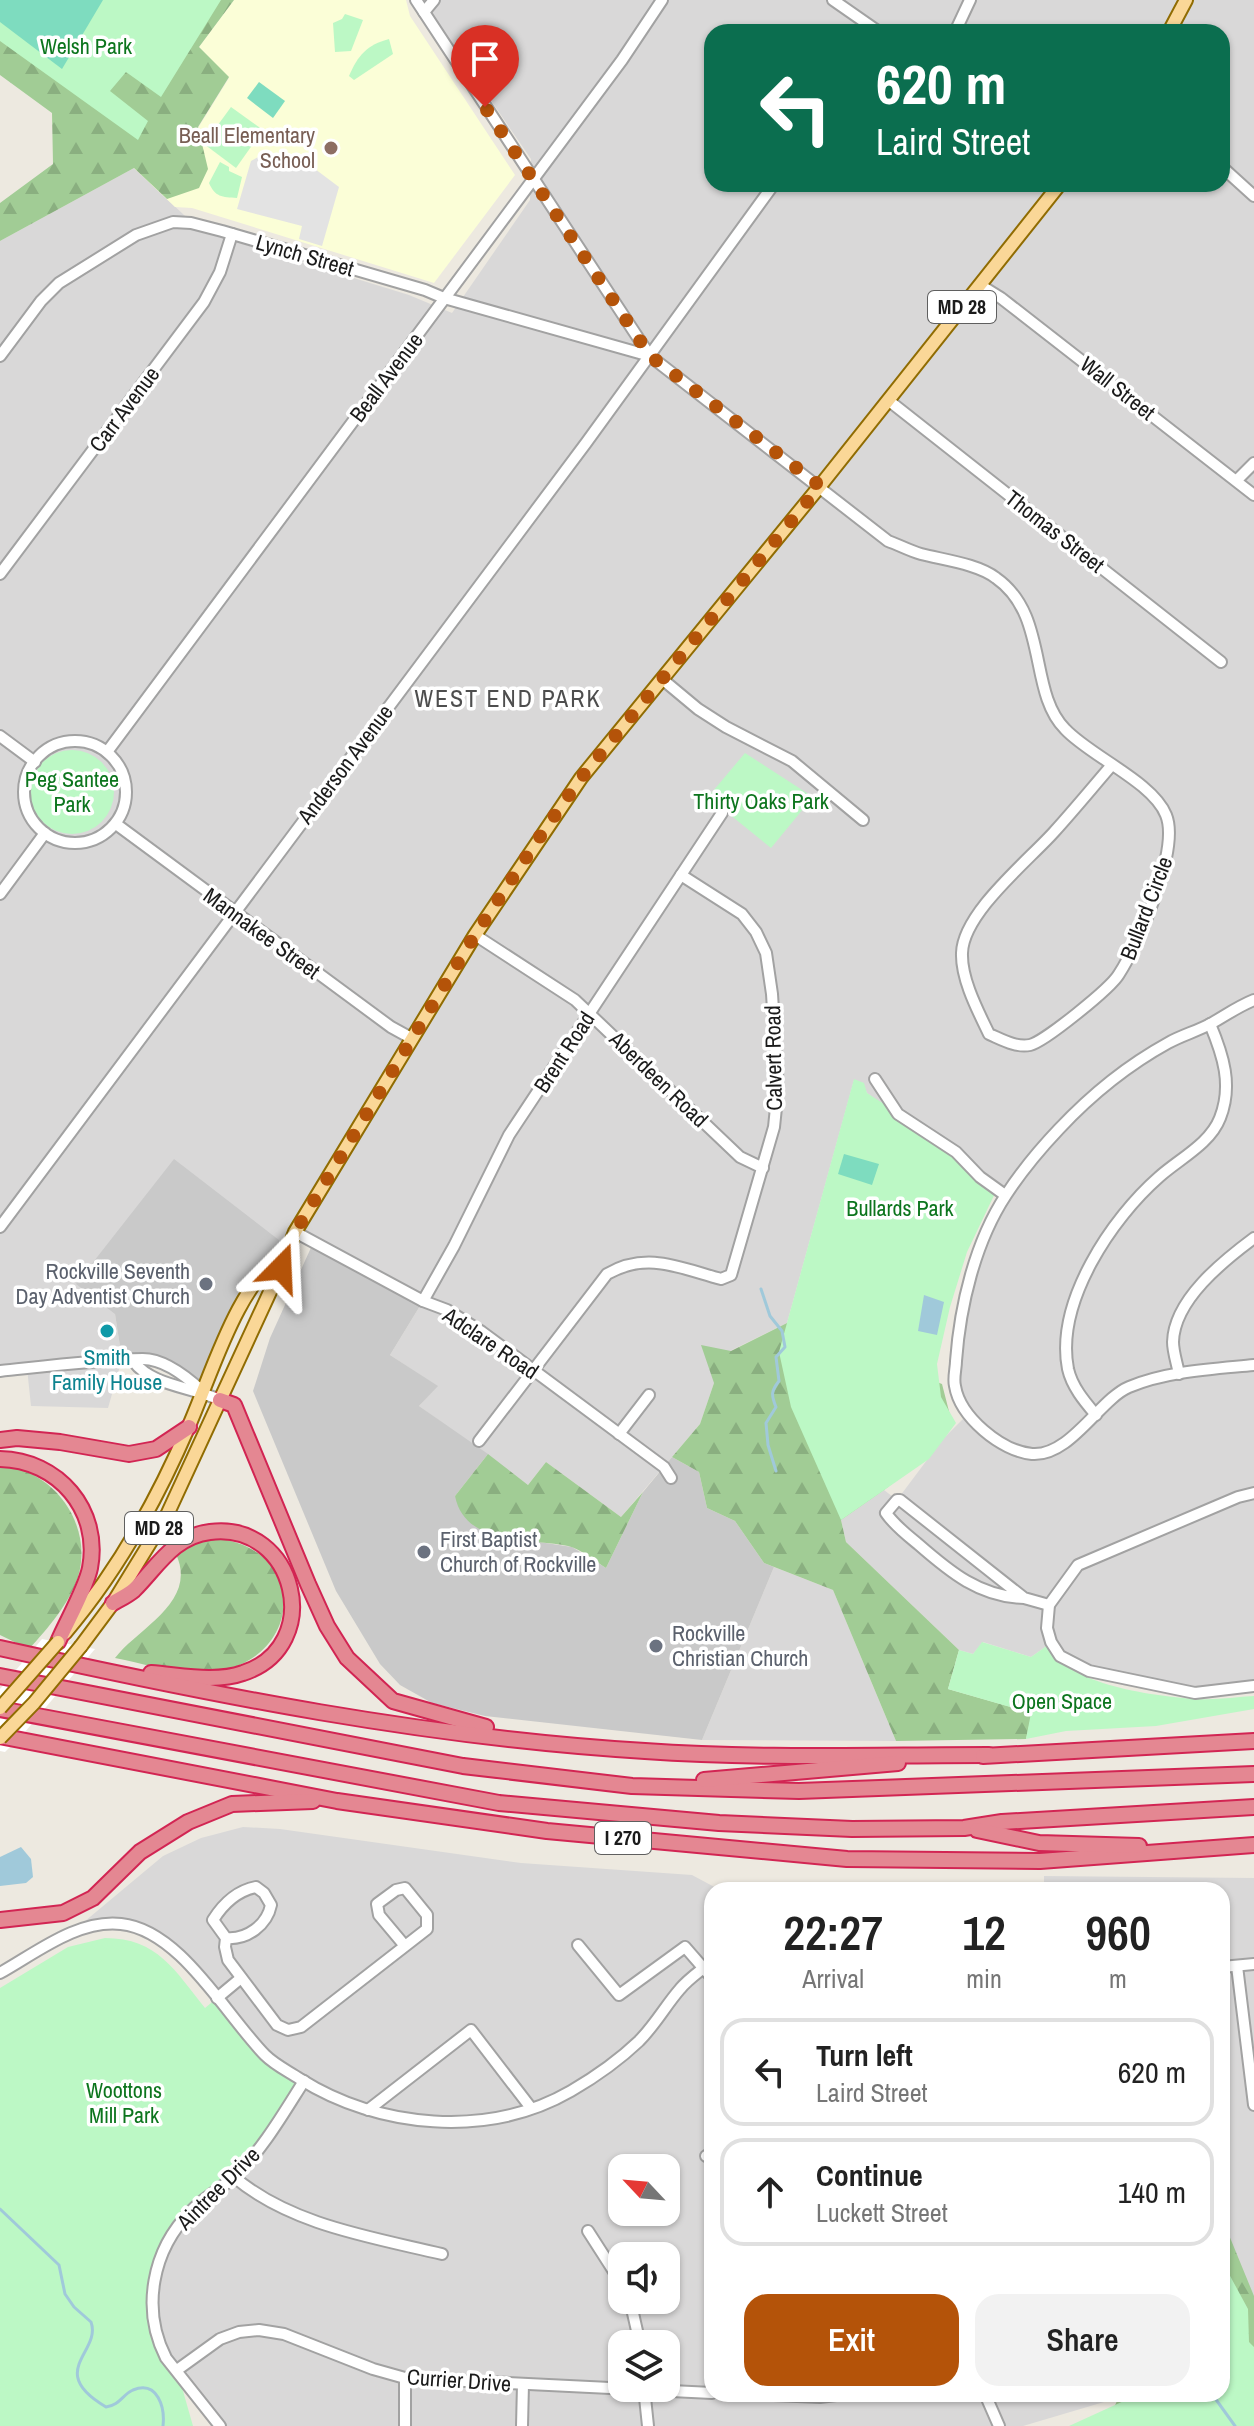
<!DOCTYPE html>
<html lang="en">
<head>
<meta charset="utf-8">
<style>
  body { margin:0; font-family:"Archivo Narrow",sans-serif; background:#f2f2f2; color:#222; height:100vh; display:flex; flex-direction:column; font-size:30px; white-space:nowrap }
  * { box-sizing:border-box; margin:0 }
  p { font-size:26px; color:#767676 }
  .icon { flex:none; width:44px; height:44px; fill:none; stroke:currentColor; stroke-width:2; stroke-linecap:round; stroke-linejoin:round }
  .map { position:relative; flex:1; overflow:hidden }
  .sheet { position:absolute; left:704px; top:1882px; width:526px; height:520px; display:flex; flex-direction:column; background:#fff; border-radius:24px; box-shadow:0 2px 6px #0004 }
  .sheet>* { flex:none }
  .guide { position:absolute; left:704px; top:24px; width:526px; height:168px; border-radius:24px; box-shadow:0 2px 6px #0004; background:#0b6e4f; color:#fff; overflow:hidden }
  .needle { width:52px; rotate:296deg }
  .fabs { position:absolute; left:608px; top:2154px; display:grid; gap:16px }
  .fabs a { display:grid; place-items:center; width:72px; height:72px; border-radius:16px; background:#fff; box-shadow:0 2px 6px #0004; font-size:40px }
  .pin { position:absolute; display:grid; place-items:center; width:68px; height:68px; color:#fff; margin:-82px -34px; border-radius:50% 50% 50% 0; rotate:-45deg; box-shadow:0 0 8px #0007 }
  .pin .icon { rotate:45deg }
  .me { position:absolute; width:88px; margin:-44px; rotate:21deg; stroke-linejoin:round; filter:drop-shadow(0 0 6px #0008) }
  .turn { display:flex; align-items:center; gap:28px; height:168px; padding:0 40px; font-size:36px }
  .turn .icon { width:104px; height:104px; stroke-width:2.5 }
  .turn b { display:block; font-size:56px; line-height:68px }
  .eta { display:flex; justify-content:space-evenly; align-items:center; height:136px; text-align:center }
  .eta b { font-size:48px; font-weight:600; line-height:56px }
  .action { display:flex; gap:16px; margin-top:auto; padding:16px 40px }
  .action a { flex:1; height:92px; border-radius:24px; background:#b45309; color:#fff; font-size:32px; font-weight:600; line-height:92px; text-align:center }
  .action a+a { background:#f2f2f2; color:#222 }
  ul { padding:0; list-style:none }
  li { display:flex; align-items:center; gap:24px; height:108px; margin:0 16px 12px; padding:0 24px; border:4px solid #e0e0e0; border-radius:24px }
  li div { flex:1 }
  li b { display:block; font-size:30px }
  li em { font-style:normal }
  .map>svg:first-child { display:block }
  .residential { fill:#d9d8d8; fill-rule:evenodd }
  .education { fill:#fbfed7 }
  .religious { fill:#c9c9c9 }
  .forest { fill:url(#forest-firs) }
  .park { fill:#bcf8c5 }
  .pitch { fill:#7edcbf }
  .parking { fill:#e3e3e3 }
  .water { fill:#a0c9da }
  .pier { fill:#fff }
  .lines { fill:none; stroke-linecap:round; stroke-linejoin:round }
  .stream { stroke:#a0c9da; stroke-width:3 }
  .minor-casing { stroke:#a2a2a2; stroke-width:14 }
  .major-casing { stroke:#906c02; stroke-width:16 }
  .highway-casing { stroke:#d22553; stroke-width:18 }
  .minor { stroke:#fff; stroke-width:10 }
  .major { stroke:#fad797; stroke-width:12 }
  .highway { stroke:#e48792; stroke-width:14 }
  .major-bridge-casing { stroke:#906c02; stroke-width:16; stroke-linecap:butt }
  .major-bridge { stroke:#fad797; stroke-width:12 }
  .route { stroke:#b45309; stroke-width:14; stroke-dasharray:0 25.2 }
  .education-dot { fill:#8d6e63; stroke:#fff; stroke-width:3 }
  .worship-dot { fill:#6b7280; stroke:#fff; stroke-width:3 }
  .culture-dot { fill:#0f9aa8; stroke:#fff; stroke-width:3 }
  .labels { text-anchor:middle; stroke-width:7; stroke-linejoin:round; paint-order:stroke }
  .shield { fill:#fff; stroke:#5f5f5f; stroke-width:2 }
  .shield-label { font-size:20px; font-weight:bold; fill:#1b1b1b }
  .park-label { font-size:22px; fill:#0c751d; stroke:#fff }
  .education-label { font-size:22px; fill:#785e54; stroke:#fff; text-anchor:end }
  .street-label { font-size:22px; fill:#1b1b1b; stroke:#fff }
  .worship-label { font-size:22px; fill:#5b616d; stroke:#fff; text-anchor:start }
  .culture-label { font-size:22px; fill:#0d838f; stroke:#fff }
  .neighbourhood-label { font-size:24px; letter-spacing:2px; fill:#4e4e4e; stroke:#fff }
</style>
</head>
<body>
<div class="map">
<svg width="1254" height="2426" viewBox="0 0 1254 2426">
  <defs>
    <pattern id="forest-firs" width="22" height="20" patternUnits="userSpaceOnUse" patternTransform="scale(2)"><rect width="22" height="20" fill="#a1cc95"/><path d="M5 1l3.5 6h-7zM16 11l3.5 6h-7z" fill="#8aaf80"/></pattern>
  </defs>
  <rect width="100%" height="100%" fill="#ede9e0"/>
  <g class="residential">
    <path d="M422,0H1254V1684L1195,1693L1072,1664L1051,1643L1031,1657L983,1642L973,1654L959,1650L846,1542L841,1520L884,1490L897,1500L942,1440L968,1414L955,1386L964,1303L1005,1196L867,1093L863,1083L854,1080L787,1323L730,1351L714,1383L700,1424L621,1517L546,1462L528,1485L419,1406L437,1386L390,1355L423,1301L296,1232L288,1247L115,1314L122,1359L108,1408L31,1406L27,1368L0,1371V241L134,168L201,231L409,295L452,313L530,200L531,159ZM712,32H1222V184H712Z"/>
    <polygon points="774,1567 833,1590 896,1741 702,1740"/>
    <path d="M243,1827L280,1829L521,1863L692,1875L720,1890H712V2394H1131L1023,2426H211L153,2326L160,2259L273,2062L173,1947L131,1925L72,1932L163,1856L201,1838ZM622,2168H666V2212H622ZM622,2256H666V2300H622ZM622,2344H666V2388H622Z"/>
    <polygon points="1044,1876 1254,1878 1254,2304 1222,2252 1222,1890 1044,1890"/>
  </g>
  <polygon class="education" points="234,0 406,0 410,16 515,175 434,283 192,208 175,207 134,168 198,128 229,78 199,47"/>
  <g class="religious">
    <polygon points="174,1159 288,1247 269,1262 202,1391 159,1364 122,1359 115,1314 76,1284"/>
    <polygon points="314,1241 423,1301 390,1355 438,1386 419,1406 488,1454 455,1496 493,1535 572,1547 606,1568 643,1492 672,1457 699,1472 707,1508 735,1521 764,1563 774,1567 702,1740 485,1716 432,1703 400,1685 380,1664 336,1591 253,1391 270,1338"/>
  </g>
  <g class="forest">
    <polygon points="110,0 234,0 199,47 229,77 198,127 208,169 199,188 167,199 134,168 0,241 0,203 53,164 52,113 0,75 0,22"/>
    <polygon points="787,1323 942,1384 952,1423 920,1461 884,1490 841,1520 846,1542 959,1650 948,1689 1032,1713 1026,1739 896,1741 833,1590 764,1563 735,1521 707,1508 699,1472 672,1457 700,1424 714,1383 701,1345 731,1351"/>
    <path d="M488,1454L528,1485L546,1462L621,1517L643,1492L606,1568C595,1561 581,1549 568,1546C529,1538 465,1546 455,1496Z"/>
    <path d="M0,1466C53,1468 94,1525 78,1577C69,1604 48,1628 29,1649L0,1635Z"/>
    <path d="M212,1538C317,1546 303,1676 194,1673C169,1672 141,1663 115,1658C139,1627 198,1602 176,1554L185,1546Z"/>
    <polygon points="1222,2218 1254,2296 1254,2426 1106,2426 1120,2394 1222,2394"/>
  </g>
  <g class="park">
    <polygon points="0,0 221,0 161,97 126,72 110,91 148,121 138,140 0,41"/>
    <polygon points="345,14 363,20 351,51 335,52 333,23 342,19"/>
    <path d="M389,39L393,54L354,80L349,76C358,55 367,45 389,39Z"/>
    <polygon points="231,107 263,130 236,168 204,144"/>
    <path d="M220,162L229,167V171L242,177L237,198C222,197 215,197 209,183Z"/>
    <circle cx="72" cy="792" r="42"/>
    <polygon points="745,753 813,797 771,848 708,797"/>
    <polygon points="854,1079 864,1083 867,1093 957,1151 998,1187 967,1252 950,1307 937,1364 941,1397 956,1423 929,1459 841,1520 791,1407 779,1352"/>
    <path d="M982,1642L1031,1657L1048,1645C1064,1685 1159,1697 1198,1699C1217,1700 1236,1697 1254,1696V1709L1156,1726L1066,1731L1026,1739L1031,1713L948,1689L959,1650L973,1654Z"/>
    <path d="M105,1938C158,1938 175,1971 205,2008L217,1998L265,2054L304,2081L262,2146L205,2198L159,2259L153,2326L177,2370L193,2426H0V1988L68,1947Z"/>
    <polygon points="1222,2261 1248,2309 1249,2342 1254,2347 1254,2426 1069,2426 1139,2394 1222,2394"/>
  </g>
  <g class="pitch">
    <polygon points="0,0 103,0 62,69 0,22"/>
    <polygon points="259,82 285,101 273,118 247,98"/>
    <polygon points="844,1154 879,1164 872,1185 838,1174"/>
  </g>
  <polygon class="parking" points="262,155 315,169 339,187 322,246 299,239 302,226 237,209 251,161"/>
  <g class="water">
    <polygon points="924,1295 944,1302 937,1335 918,1331"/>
    <polygon points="21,1847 31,1859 33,1877 26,1883 0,1886 0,1857"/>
  </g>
  <polygon class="pier" points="42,1639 95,1649 25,1732 5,1752 0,1751 0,1689"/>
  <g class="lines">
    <g class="stream">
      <path d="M761,1289L770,1316L782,1331L785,1347L776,1357L779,1381C771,1391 771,1395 776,1407L766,1423L768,1445L776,1471"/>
      <path d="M0,2209L59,2265L65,2294L74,2307L91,2322C102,2352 45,2371 106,2407C120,2405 122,2395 133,2390C158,2380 165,2408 163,2426"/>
      <polyline points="1212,2394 1235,2426"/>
    </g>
    <defs>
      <g id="minor">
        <path d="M416,0L650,356L888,541C899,545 910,551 921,554C944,560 978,564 996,578C1049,615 1028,692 1065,729C1090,756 1153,782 1166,815C1180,849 1139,943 1119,974C1111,988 1044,1042 1030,1045C1016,1048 1001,1039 989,1034C978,1011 961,979 962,953C963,913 1029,860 1054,832C1074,810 1092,788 1111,766"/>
        <polyline points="833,0 879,32"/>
        <polyline points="424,12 434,0"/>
        <polyline points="955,32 970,0"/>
        <polyline points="1222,167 1254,196"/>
        <polyline points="980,285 1001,298 1254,495"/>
        <polyline points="0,356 41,301 59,283 136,235 173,222 191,223 222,231 425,290 444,298 650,356"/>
        <polyline points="888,400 1221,662"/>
        <polyline points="1237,480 1254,463"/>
        <polyline points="0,574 204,302 220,272 232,234"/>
        <polyline points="662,679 698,709 726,727 792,761 863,820"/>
        <polyline points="0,736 35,762"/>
        <circle cx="75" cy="792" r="51"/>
        <polyline points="107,752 622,60 662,0"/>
        <polyline points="116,824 391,1027 411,1038"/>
        <polyline points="0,894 45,833"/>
        <polyline points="475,935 575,1000 740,1157 763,1168"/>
        <path d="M1254,1000C1239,1006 1226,1015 1212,1023C1198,1031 1182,1035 1168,1043C1128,1065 1090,1096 1059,1129C1040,1149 1021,1172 1006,1195C975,1242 960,1306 956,1361C956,1369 953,1378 955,1386C960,1417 1001,1451 1032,1454C1070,1457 1100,1399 1129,1387C1167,1371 1213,1369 1254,1365"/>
        <polyline points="875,1079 898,1114 956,1152 980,1177 1005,1195"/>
        <polyline points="0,1227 586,443 774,184"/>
        <polyline points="295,1232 423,1301 447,1310 482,1332 664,1467 671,1478"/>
        <polyline points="423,1301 454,1246 509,1135 722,813"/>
        <path d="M134,1362C152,1386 193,1387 220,1400"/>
        <path d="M0,1371C48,1366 96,1360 143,1359C164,1359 188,1378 202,1391"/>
        <path d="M1179,1374C1177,1363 1173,1352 1173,1342C1174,1300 1223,1261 1254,1238"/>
        <path d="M1096,1415C1085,1402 1072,1387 1068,1369C1055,1302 1112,1218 1159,1177C1179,1159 1210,1144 1220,1118C1233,1085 1223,1055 1210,1024"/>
        <polyline points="619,1434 649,1395"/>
        <path d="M479,1441L607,1274C647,1251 680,1268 721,1279L731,1275L774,1127L778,1088L772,994L766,953L756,932L742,914L681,875"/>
        <polyline points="1254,1493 1238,1497 1078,1565 1049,1605 1047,1628 1051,1642 1060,1656 1089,1671 1195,1693 1254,1686"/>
        <path d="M1024,1598C980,1597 950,1572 918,1544C907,1535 894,1525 886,1513L897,1500H900L1024,1598L1049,1605"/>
        <path d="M226,1938C247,1940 267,1925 271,1905L264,1893L256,1887C236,1891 223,1904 213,1920L226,1938L225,1947L228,1960L277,2025L288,2030L301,2027L427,1929V1915L405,1888L396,1890L377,1904L379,1915L405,1946"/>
        <polyline points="578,1945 619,1995 685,1947 712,1978"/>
        <polyline points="1237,1966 1254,2105"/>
        <polyline points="1222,1967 1254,1964"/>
        <path d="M0,1973C36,1953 78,1919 121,1924C180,1930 225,2014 265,2055C275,2065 288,2071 300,2079C378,2128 488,2139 571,2091C595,2077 619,2060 639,2041C655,2025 666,2005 680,1989C689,1978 702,1970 712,1961"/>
        <polyline points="217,1998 241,1978"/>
        <polyline points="368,2110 471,2030 531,2108"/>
        <polyline points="706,2156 712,2153"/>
        <path d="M234,2177C291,2225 371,2237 442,2254"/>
        <polyline points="588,2231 622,2284"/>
        <polyline points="630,2300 640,2344"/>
        <polyline points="177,2370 220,2339 239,2332 259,2330 284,2334 373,2369 405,2378 712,2393"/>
        <polyline points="644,2388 648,2426"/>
        <polyline points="748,2394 820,2397 844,2394"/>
        <polyline points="985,2394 999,2426"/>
        <path d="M220,2426L166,2358C141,2309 152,2250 191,2211C204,2197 221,2189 235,2176C263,2149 283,2114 304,2081"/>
        <polyline points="405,2426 405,2378"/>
        <polyline points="522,2426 523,2384"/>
      </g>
      <g id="major">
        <polyline points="1169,32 1186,0"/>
        <path d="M65,1633C116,1573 157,1500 188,1428C214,1369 235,1288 288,1247"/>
        <polyline points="81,1646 113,1603 167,1515 281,1268 295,1232 475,935 581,778 820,486 1060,184"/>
      </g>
      <g id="highway">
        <polyline points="220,1400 234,1405 308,1584 327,1626 347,1658 393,1701 486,1727"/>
        <polyline points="0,1440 17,1438 60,1442 129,1454 156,1449 189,1427"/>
        <path d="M0,1459C58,1460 101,1510 90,1568C86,1588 67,1621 58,1642"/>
        <path d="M113,1603C120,1599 128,1595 134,1590C157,1567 174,1536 210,1532C296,1521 326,1646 243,1673C215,1683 180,1675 151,1673"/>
        <path d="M0,1648C212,1695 427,1738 645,1751C759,1759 875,1755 989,1755"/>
        <polyline points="0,1676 463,1766 632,1786 799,1791 1254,1774"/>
        <polyline points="0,1709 499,1803 719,1823 852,1829 964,1828 1002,1822 1254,1807"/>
        <polyline points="0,1736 337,1801 547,1831 847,1859 1040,1861 1254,1845"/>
        <polyline points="983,1756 1254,1741"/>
        <polyline points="704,1780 898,1763"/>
        <polyline points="977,1830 1039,1843 1139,1846"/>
        <polyline points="0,1920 63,1913 93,1898 140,1852 188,1822 232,1804 313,1801"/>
      </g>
    </defs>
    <use href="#minor" class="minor-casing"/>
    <use href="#major" class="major-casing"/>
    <use href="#highway" class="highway-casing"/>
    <use href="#minor" class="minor"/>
    <use href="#major" class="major"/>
    <use href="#highway" class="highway"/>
    <defs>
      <g id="major-bridge">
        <polyline points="0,1708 58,1642"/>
        <polyline points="0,1738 34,1703 81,1646"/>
      </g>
    </defs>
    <use href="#major-bridge" class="major-bridge-casing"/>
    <use href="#major-bridge" class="major-bridge"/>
  </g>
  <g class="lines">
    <polyline class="route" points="281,1268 295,1232 475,935 539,838 581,778 820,486 650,356 485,107"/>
  </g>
  <circle class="education-dot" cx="331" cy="148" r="8"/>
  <g class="worship-dot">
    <circle cx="206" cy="1284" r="8"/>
    <circle cx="424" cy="1552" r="8"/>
    <circle cx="656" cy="1646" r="8"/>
  </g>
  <circle class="culture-dot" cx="107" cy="1331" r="8"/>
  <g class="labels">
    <g class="shield">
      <rect x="928" y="291" width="68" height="32" rx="6"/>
      <rect x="125" y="1512" width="68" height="32" rx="6"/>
      <rect x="595" y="1822" width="56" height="32" rx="6"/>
    </g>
    <g class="shield-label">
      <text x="962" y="314">MD 28</text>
      <text x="159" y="1535">MD 28</text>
      <text x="623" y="1845">I 270</text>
    </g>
    <g class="park-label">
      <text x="86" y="54">Welsh Park</text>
      <text x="72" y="787">Peg Santee<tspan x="72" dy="25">Park</tspan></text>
      <text x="761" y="809">Thirty Oaks Park</text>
      <text x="900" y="1216">Bullards Park</text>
      <text x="1062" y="1709">Open Space</text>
      <text x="124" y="2098">Woottons<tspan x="124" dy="25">Mill Park</tspan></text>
    </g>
    <g class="education-label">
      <text x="315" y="143">Beall Elementary<tspan x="315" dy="25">School</tspan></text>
    </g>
    <g class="street-label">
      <text transform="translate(305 255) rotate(16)" y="8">Lynch Street</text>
      <text transform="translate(386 377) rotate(-53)" y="8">Beall Avenue</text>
      <text transform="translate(1118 388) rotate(38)" y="8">Wall Street</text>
      <text transform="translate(124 409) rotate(-53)" y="8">Carr Avenue</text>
      <text transform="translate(1055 531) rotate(38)" y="8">Thomas Street</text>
      <text transform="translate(345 764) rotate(-53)" y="8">Anderson Avenue</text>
      <text transform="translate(1146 908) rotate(-69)" y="8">Bullard Circle</text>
      <text transform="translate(262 933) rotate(36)" y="8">Mannakee Street</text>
      <text transform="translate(564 1052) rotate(-57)" y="8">Brent Road</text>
      <text transform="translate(773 1058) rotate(-91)" y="8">Calvert Road</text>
      <text transform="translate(659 1079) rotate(44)" y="8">Aberdeen Road</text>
      <text transform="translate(491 1343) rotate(34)" y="8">Adclare Road</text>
      <text transform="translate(218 2188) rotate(-45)" y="8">Aintree Drive</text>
      <text transform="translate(459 2380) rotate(4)" y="8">Currier Drive</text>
    </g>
    <g class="worship-label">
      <text x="190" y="1279" text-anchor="end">Rockville Seventh<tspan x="190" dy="25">Day Adventist Church</tspan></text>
      <text x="440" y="1547">First Baptist<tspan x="440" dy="25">Church of Rockville</tspan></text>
      <text x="672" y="1641">Rockville<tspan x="672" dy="25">Christian Church</tspan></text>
    </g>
    <g class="culture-label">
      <text x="107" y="1365">Smith<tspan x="107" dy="25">Family House</tspan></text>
    </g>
    <g class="neighbourhood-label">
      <text x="508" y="707">WEST END PARK</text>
    </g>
  </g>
</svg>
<div class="fabs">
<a><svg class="needle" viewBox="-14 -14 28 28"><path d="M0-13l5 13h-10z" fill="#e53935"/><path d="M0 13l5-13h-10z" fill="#767676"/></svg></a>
<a><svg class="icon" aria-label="sound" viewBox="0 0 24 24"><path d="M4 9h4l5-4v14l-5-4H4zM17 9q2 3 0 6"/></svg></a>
<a><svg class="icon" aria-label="layers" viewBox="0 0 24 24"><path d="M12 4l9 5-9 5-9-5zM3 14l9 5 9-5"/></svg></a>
</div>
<div class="pin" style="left:485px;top:107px;background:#d93025"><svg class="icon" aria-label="arrive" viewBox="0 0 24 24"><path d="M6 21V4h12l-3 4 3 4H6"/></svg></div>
<svg class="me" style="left:281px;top:1268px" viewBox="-20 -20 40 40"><path d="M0-17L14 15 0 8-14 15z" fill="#b45309" stroke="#fff" stroke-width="4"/></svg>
<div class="guide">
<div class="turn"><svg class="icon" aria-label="left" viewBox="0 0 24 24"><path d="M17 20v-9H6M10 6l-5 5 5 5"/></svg><div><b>620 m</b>Laird Street</div></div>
</div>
<section class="sheet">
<div class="eta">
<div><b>22:27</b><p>Arrival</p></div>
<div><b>12</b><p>min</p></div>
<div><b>960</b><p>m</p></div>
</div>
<ul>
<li><svg class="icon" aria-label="left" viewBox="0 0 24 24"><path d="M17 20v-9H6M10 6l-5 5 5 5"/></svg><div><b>Turn left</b><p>Laird Street</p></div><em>620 m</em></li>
<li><svg class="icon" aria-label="ahead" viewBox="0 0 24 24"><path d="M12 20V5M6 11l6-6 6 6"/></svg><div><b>Continue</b><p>Luckett Street</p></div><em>140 m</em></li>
</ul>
<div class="action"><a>Exit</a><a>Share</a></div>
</section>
</div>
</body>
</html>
